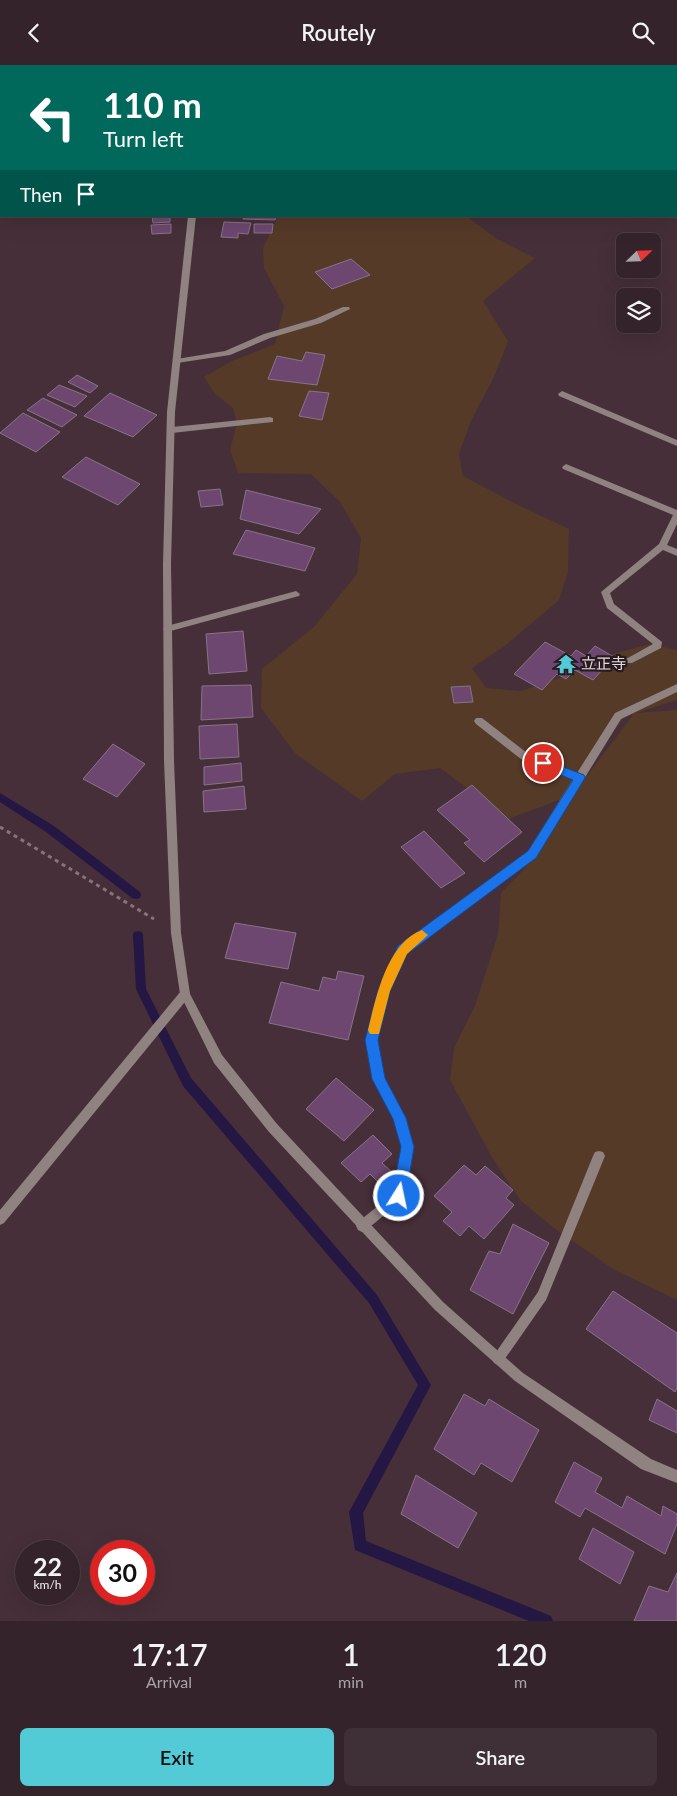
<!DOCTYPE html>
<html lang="en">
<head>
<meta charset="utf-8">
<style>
  body { margin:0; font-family:Lato,"Noto Sans JP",sans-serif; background:#3f2f36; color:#f1f3f6; height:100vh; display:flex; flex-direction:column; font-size:19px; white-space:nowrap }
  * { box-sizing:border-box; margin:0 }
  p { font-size:16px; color:#a9a4a8 }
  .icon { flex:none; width:28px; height:28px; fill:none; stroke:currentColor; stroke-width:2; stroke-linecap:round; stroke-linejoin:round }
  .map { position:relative; height:1556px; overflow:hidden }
  .drawer { display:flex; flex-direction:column; background:#34232a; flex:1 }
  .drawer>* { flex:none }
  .top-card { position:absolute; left:0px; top:0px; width:678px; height:152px; box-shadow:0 5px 20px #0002,0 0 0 1px #4e4047; background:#00695c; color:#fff; overflow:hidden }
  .needle { width:32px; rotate:67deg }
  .tools { position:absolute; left:616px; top:168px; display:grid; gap:10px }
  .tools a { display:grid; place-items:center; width:45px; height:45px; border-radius:8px; background:#34232a; box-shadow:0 5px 20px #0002,0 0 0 1px #4e4047; font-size:25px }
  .speed { position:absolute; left:15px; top:1475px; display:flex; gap:10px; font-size:25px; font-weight:700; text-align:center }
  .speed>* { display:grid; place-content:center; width:65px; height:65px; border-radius:50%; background:#34232a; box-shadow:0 5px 20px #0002,0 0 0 1px #4e4047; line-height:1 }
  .speed small { font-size:12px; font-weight:400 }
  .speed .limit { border:8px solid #d22; background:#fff; color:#111 }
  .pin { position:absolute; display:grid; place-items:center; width:42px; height:42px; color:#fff; margin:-21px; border:2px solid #fff; border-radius:50%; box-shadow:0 1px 5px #0007 }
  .me { position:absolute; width:55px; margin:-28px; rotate:10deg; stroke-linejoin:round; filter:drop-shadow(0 0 4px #0008) }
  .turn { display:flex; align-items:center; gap:18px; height:105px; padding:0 20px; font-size:22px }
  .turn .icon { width:65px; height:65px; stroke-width:2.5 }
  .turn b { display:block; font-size:35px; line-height:42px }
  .then { display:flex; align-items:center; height:48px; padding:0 20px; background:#0003; gap:10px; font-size:19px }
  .eta { display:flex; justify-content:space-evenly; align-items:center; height:85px; text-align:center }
  .eta b { font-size:30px; font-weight:600; line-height:35px }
  .action { display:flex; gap:10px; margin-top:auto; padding:10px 20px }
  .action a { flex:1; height:58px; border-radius:8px; background:#52cbd7; color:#111; font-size:20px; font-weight:600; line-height:58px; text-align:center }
  .action a+a { background:#3f2f36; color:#f1f3f6 }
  header { display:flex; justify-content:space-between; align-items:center; height:65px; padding:0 20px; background:#34232a; font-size:22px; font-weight:600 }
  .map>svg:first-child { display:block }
  .green { fill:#553a28 }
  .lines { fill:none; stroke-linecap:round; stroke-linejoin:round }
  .stream { fill:#251743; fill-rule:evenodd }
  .building { fill:#6d4770; stroke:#877488 }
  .path { stroke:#87737b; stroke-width:3; stroke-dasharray:4 4; stroke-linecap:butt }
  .service { fill:#8f8280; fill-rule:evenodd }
  .minor { fill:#8f8280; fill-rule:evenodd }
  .tertiary { fill:#8f8280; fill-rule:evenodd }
  .route { fill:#1a73e8; stroke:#114b97 }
  .slow { fill:#f59e0b }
  .labels { text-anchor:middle; stroke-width:4.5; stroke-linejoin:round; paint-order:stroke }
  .poi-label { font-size:15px; fill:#e7d8dd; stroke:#261b1f; text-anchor:start }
</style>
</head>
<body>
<header><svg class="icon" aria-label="back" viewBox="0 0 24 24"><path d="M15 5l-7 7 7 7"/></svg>Routely<svg class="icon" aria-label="search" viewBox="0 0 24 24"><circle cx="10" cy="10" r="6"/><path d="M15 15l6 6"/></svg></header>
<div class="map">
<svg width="677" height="1556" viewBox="0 0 677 1556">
  <rect width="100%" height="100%" fill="#462f38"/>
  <polygon class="green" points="278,151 466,151 497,174 535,193 483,236 508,276 494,312 471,356 459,389 463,411 518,440 569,464 568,507 559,535 506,580 472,603 486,623 521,626 563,612 613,589 650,579 677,585 677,635 636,648 677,645 677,1235 613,1204 554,1163 521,1136 493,1094 450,1015 454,983 475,941 498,869 501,828 529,799 553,756 633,650 624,652 567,732 508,754 440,703 395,709 362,736 296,689 261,643 262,604 314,562 357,509 361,473 340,437 311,409 238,408 230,385 237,358 233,343 215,329 204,312 232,296 275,279 284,241 264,203 263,183"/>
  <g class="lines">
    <g class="stream">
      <polygon points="0,728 54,761 140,827 141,830 140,833 136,834 132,833 46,767 0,737"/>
      <polygon points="138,866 142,867 143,870 146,924 191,1013 377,1230 431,1320 363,1448 366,1476 551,1551 553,1556 529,1556 355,1485 349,1447 418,1320 369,1238 183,1021 136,924 133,870 134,867"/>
    </g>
  </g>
  <g class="building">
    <polygon points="152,151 170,151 170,157 153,158"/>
    <polygon points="244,151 276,151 275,155 243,154"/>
    <polygon points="224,157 251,158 248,169 238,168 238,173 221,172"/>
    <polygon points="171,159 171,168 152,169 151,160"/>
    <polygon points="254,159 273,159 272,168 254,168"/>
    <polygon points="351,194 370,210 332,224 315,207"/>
    <polygon points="306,287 325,290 317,320 268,314 277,291 302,296"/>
    <polygon points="77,310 98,321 90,328 68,317"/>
    <polygon points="59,320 87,331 75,342 47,330"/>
    <polygon points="309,326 329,328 322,355 299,351"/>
    <polygon points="110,328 157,350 133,372 84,351"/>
    <polygon points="43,333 77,350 62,362 27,345"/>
    <polygon points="23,348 60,367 36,387 0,368"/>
    <polygon points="86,392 140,419 118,440 62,412"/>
    <polygon points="220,424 223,440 201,442 198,426"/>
    <polygon points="246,425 321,444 299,469 240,454"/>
    <polygon points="246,465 315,483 305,506 233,489"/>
    <polygon points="243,566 247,606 209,609 206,569"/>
    <polygon points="545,577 571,591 576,585 586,591 595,581 614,592 593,615 575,605 566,614 557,609 542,625 514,609"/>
    <polygon points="251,620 253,652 201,655 202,621"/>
    <polygon points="470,621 473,637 454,638 451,622"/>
    <polygon points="237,659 239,692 200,694 199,661"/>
    <polygon points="113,679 145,699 117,732 83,714"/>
    <polygon points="241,698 242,716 204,720 204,702"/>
    <polygon points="472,720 522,767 484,797 464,778 470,775 437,745"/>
    <polygon points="244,721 246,744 204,747 203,726"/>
    <polygon points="424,766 465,808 441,823 401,782"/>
    <polygon points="235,858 296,868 288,904 225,893"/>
    <polygon points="338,906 364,911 348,975 269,958 281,917 319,926 323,912 336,915"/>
    <polygon points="336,1013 374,1045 344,1076 306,1044"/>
    <polygon points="373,1070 392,1089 382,1098 393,1108 380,1119 370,1109 361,1117 341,1098"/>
    <polygon points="464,1100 476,1110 485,1101 513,1125 506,1133 514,1140 484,1174 469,1161 460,1171 443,1156 452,1147 434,1131"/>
    <polygon points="513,1159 549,1178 513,1249 470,1225 489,1186 500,1189"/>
    <polygon points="613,1226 677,1268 677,1324 675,1327 586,1264"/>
    <polygon points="464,1329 485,1341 489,1334 539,1365 512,1417 481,1398 474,1410 434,1384"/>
    <polygon points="657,1334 677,1346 677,1368 649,1355"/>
    <polygon points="574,1397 602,1413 595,1427 622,1443 627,1431 661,1451 663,1441 677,1449 677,1459 665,1489 585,1443 580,1452 555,1437"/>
    <polygon points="416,1410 477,1448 458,1483 401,1449"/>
    <polygon points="593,1463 634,1487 620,1519 579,1494"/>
    <polygon points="677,1508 677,1556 634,1556 649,1521 668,1527"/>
  </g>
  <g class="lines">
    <polyline class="path" points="0,762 154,854"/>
    <g class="service">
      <polygon points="562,326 677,375 677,381 559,331 558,329"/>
      <polygon points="270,352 273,353 273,357 172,368 168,365 172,362"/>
      <polygon points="566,399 677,445 677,459 667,480 677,484 677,491 663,485 610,528 614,539 662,577 661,583 632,598 626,598 624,596 626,594 653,579 607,543 601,527 659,479 673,450 563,404 562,402"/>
    </g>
    <g class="minor">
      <rect x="0" y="29" width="1" height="4"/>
      <polygon points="343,242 349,242 350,244 321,258 270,273 230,290 177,298 173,296 177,294 225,286 264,269 315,254"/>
      <polygon points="296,526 300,529 299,531 167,567 163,564 167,561"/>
      <polygon points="677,619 677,627 621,654 536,792 406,888 389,926 377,975 383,1012 406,1053 414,1082 403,1135 366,1165 362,1167 358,1165 356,1161 358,1157 394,1128 402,1082 395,1054 372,1013 367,975 379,926 397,885 398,882 528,786 573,714 521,694 476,659 474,656 476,653 482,653 527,688 577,708 615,648"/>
      <polygon points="185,924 189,926 190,929 189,932 4,1158 0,1160 0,1145 181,926"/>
      <polygon points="599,1086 603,1087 605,1091 546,1235 502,1298 498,1300 494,1298 492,1294 494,1290 538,1227 593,1091 595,1087"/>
    </g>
    <polygon class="tertiary" points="188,151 196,151 175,347 171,499 174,696 181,868 190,929 222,990 277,1059 443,1237 523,1308 651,1394 677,1405 677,1418 641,1404 515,1316 435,1245 269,1067 214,998 180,929 171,868 164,696 163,499 167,347"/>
  </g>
  <polygon class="route" points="543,694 584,710 585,713 536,793 407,889 390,926 378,975 385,1013 406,1053 414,1082 406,1131 404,1135 399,1137 394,1135 392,1131 401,1082 393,1054 372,1014 365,975 378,926 398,881 528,786 573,715 539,701 537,698"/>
  <path class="slow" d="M422,865L428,870L407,889L390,926L379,969H370L368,965C376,932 387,878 422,865Z"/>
  <defs>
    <symbol id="temple-bare" viewBox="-9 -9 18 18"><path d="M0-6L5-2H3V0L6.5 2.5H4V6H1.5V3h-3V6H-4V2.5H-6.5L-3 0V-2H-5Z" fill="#52cbd7" stroke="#261b1f" stroke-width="2.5" paint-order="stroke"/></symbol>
  </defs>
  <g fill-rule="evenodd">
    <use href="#temple-bare" x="552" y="585" width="28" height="28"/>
  </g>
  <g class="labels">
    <g class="poi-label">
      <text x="581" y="604">立正寺</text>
    </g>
  </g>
</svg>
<div class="tools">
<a><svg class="needle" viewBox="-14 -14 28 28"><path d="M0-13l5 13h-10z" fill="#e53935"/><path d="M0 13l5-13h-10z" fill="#a9a4a8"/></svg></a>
<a><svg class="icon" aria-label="layers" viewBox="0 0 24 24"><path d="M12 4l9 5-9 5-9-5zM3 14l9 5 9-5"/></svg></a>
</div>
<div class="speed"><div>22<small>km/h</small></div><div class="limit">30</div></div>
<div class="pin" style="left:543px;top:698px;background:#d93025"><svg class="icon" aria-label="arrive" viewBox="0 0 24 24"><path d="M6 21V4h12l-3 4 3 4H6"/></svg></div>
<svg class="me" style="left:399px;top:1131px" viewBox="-20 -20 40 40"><circle r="17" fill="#1a73e8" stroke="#fff" stroke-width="3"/><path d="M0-11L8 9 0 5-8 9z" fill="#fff"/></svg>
<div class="top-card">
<div class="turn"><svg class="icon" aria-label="left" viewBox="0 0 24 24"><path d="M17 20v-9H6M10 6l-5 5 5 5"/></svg><div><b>110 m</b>Turn left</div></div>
<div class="then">Then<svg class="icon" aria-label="arrive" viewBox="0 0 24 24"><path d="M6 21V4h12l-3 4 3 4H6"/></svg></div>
</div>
</div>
<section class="drawer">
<div class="eta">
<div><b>17:17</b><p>Arrival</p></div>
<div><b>1</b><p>min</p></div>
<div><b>120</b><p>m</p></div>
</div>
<div class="action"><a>Exit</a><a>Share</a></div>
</section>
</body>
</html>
